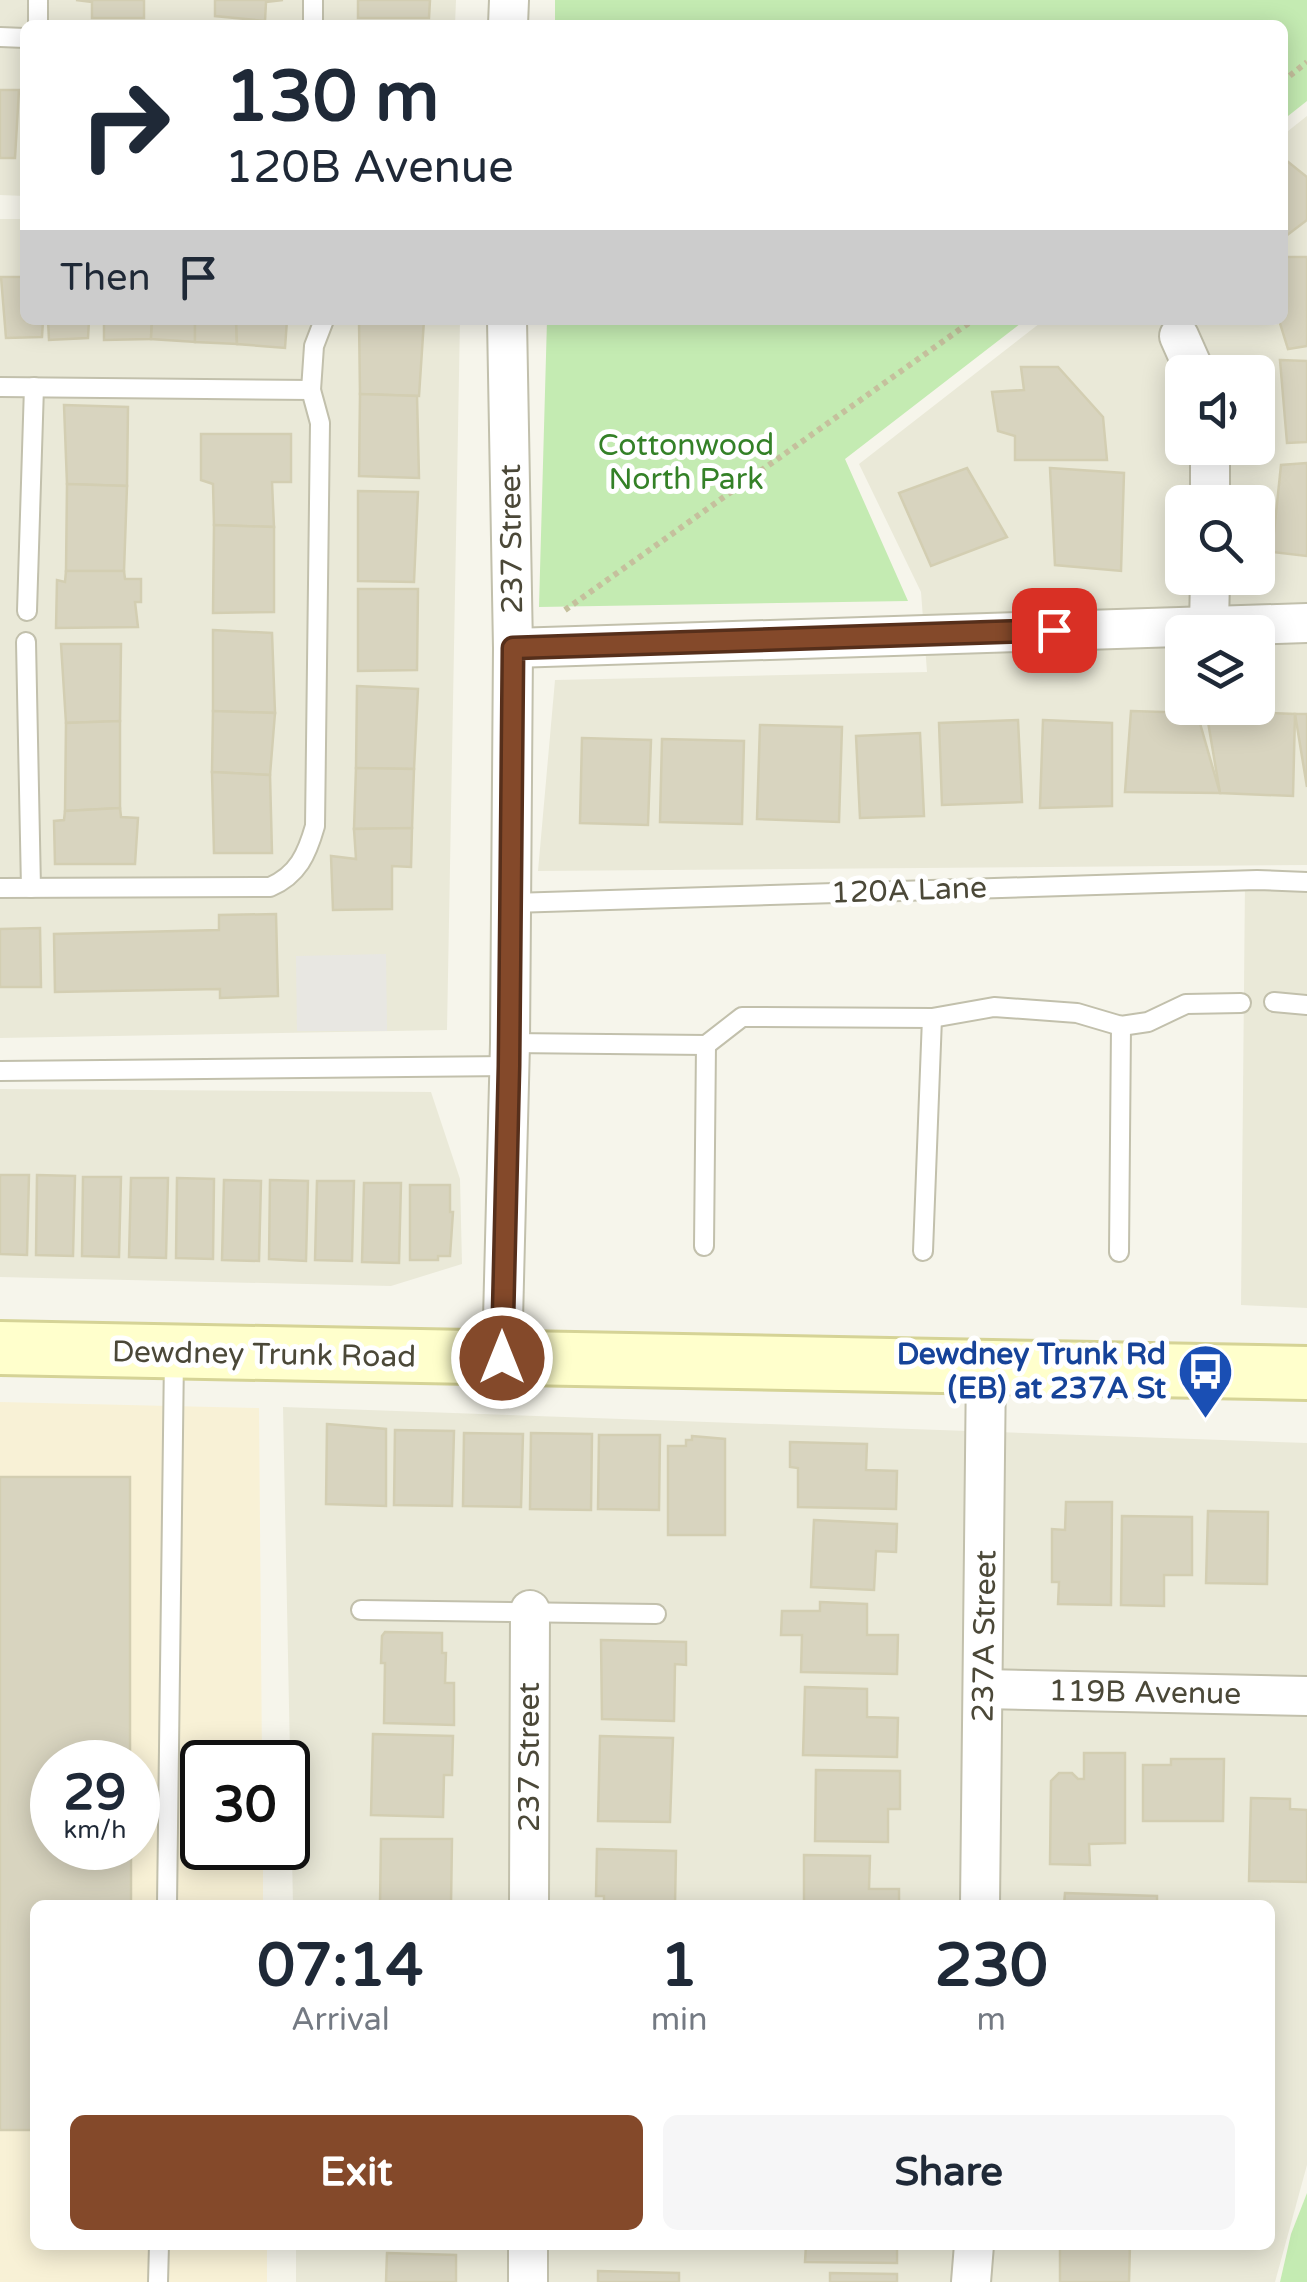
<!DOCTYPE html>
<html lang="en">
<head>
<meta charset="utf-8">
<style>
  body { margin:0; font-family:"Varela Round",sans-serif; background:#f6f6f7; color:#1f2937; height:100vh; display:flex; flex-direction:column; font-size:38px; white-space:nowrap }
  * { box-sizing:border-box; margin:0 }
  p { font-size:32px; color:#747a83 }
  .icon { flex:none; width:55px; height:55px; fill:none; stroke:currentColor; stroke-width:2; stroke-linecap:round; stroke-linejoin:round }
  .map { position:relative; flex:1; overflow:hidden }
  .details { position:absolute; left:30px; top:1900px; width:1245px; height:350px; display:flex; flex-direction:column; background:#fff; border-radius:15px; box-shadow:0 5px 25px #0003 }
  .details>* { flex:none }
  .banner { position:absolute; left:20px; top:20px; width:1268px; height:305px; border-radius:15px; box-shadow:0 5px 25px #0003; background:#fff; color:#1f2937; overflow:hidden }
  .fabs { position:absolute; left:1165px; top:355px; display:grid; gap:20px }
  .fabs a { display:grid; place-items:center; width:110px; height:110px; border-radius:15px; background:#fff; box-shadow:0 5px 25px #0003; font-size:50px }
  .speed { position:absolute; left:30px; top:1740px; display:flex; gap:20px; font-size:50px; font-weight:700; text-align:center }
  .speed>* { display:grid; place-content:center; width:130px; height:130px; border-radius:50%; background:#fff; box-shadow:0 5px 25px #0003; line-height:1 }
  .speed small { font-size:25px; font-weight:400 }
  .speed .limit { border:5px solid #111; border-radius:15px; background:#fff; color:#111 }
  .pin { position:absolute; display:grid; place-items:center; width:85px; height:85px; color:#fff; margin:-42px; border-radius:20px; box-shadow:0 5px 15px #0006 }
  .me { position:absolute; width:110px; margin:-55px; rotate:0deg; stroke-linejoin:round; filter:drop-shadow(0 0 8px #0008) }
  .turn { display:flex; align-items:center; gap:35px; height:210px; padding:0 40px; font-size:45px }
  .turn .icon { width:130px; height:130px; stroke-width:2.5 }
  .turn b { display:block; font-size:70px; line-height:85px }
  .then { display:flex; align-items:center; height:95px; padding:0 40px; background:#0003; gap:20px; font-size:38px }
  .eta { display:flex; justify-content:space-evenly; align-items:center; height:170px; text-align:center }
  .eta b { font-size:60px; font-weight:800; line-height:70px }
  .action { display:flex; gap:20px; margin-top:auto; padding:20px 40px }
  .action a { flex:1; height:115px; border-radius:15px; background:#84492a; color:#fff; font-size:40px; font-weight:800; line-height:115px; text-align:center }
  .action a+a { background:#f6f6f7; color:#1f2937 }
  .map>svg:first-child { display:block }
  .residential { fill:#eae9d8; fill-rule:evenodd }
  .commercial { fill:#f8f1d6; fill-rule:evenodd }
  .green { fill:#c4ebb2 }
  .parking { fill:#e8e7e2 }
  .building { fill:#d8d4bf; stroke:#d3ceb2; stroke-width:2.5 }
  .lines { fill:none; stroke-linecap:round; stroke-linejoin:round }
  .lane-casing { stroke:#c2c0ac; stroke-width:22 }
  .street-casing { stroke:#c2c0ac; stroke-width:42 }
  .secondary-casing { stroke:#d5d396; stroke-width:58 }
  .path { stroke:#c5c09d; stroke-width:6; stroke-dasharray:5 5; stroke-linecap:butt }
  .lane { stroke:#fff; stroke-width:18 }
  .street { stroke:#fff; stroke-width:38 }
  .secondary { stroke:#ffc; stroke-width:52 }
  .route-casing { stroke:#562f1b; stroke-width:25 }
  .route { stroke:#84492a; stroke-width:18 }
  .labels { text-anchor:middle; stroke-width:10; stroke-linejoin:round; paint-order:stroke }
  .park-label { font-size:30px; fill:#348127; stroke:#fff }
  .street-label { font-size:30px; fill:#4b4838; stroke:#fff }
  .transit-label { font-size:30px; font-weight:bold; fill:#164399; stroke:#fff; text-anchor:end }
</style>
</head>
<body>
<div class="map">
<svg width="1307" height="2282" viewBox="0 0 1307 2282">
  <rect width="100%" height="100%" fill="#f6f5eb"/>
  <g class="residential">
    <polygon points="0,0 456,0 455,25 25,25 25,196 0,195"/>
    <path d="M1307,116V865L538,871L555,680L927,672L921,592L859,464L1044,320H1282L1283,135ZM1182,372H1258V448H1182ZM1182,502H1258V578H1182ZM1182,632H1258V708H1182Z"/>
    <polygon points="0,219 25,219 25,320 460,320 447,1030 0,1038"/>
    <polygon points="1245,881 1307,883 1307,1308 1241,1305"/>
    <polygon points="0,1089 431,1092 460,1179 462,1264 391,1286 0,1277"/>
    <polygon points="283,1407 1307,1443 1307,2165 1275,2282 296,2282 296,2245 1270,2245 1270,1905 293,1905"/>
  </g>
  <path class="commercial" d="M0,1402L259,1408L262,1762H202V1848H263V1905H35V2245H267V2282H0ZM52,1762H138V1848H52Z"/>
  <g class="green">
    <polygon points="555,0 1307,0 1307,101 1283,120 1282,25 555,25"/>
    <polygon points="547,320 1025,320 845,459 908,601 539,607"/>
    <polygon points="1307,2193 1307,2282 1280,2282 1291,2234"/>
  </g>
  <polygon class="parking" points="386,954 387,1031 297,1031 296,956"/>
  <g class="building">
    <polygon points="76,0 144,0 144,18 92,18 92,2"/>
    <polygon points="215,0 283,0 266,2 265,21 215,16"/>
    <polygon points="358,0 430,0 429,18 358,18"/>
    <polygon points="0,90 19,90 15,158 0,158"/>
    <polygon points="1282,157 1307,177 1307,220 1282,239"/>
    <polygon points="1282,257 1307,257 1307,346 1288,349 1279,320 1282,320"/>
    <polygon points="1,277 25,277 25,320 43,320 42,337 6,338"/>
    <polygon points="48,320 89,320 88,338 49,340"/>
    <polygon points="104,320 152,320 151,339 104,340"/>
    <polygon points="152,320 195,320 195,342 151,339"/>
    <polygon points="195,320 236,320 237,344 195,342"/>
    <polygon points="236,320 287,320 285,348 237,344"/>
    <polygon points="359,320 424,320 419,396 360,394"/>
    <polygon points="1280,360 1307,361 1307,442 1287,443"/>
    <polygon points="1021,367 1058,367 1103,417 1107,460 1015,460 1015,436 998,431 992,392 1024,390"/>
    <polygon points="360,394 417,396 419,478 359,476"/>
    <polygon points="64,405 128,407 127,486 67,484"/>
    <polygon points="201,434 291,434 291,482 272,482 274,527 214,525 213,484 201,480"/>
    <polygon points="1307,463 1307,556 1272,552 1281,465"/>
    <polygon points="967,468 1007,537 931,566 899,493"/>
    <polygon points="1050,468 1124,473 1121,571 1055,565"/>
    <polygon points="67,484 127,486 124,571 66,571"/>
    <polygon points="358,491 418,492 414,582 358,581"/>
    <polygon points="214,525 274,527 274,612 213,613"/>
    <polygon points="66,571 124,571 125,579 141,579 141,602 135,602 138,627 56,628 57,580 65,582"/>
    <polygon points="358,589 418,589 417,670 358,671"/>
    <polygon points="213,630 272,633 275,713 213,711"/>
    <polygon points="61,644 121,644 120,721 66,723"/>
    <polygon points="357,686 418,689 414,769 356,768"/>
    <polygon points="1206,710 1295,714 1293,796 1220,793"/>
    <polygon points="213,711 275,713 270,775 212,772"/>
    <polygon points="1131,711 1197,713 1220,793 1125,792"/>
    <polygon points="1295,714 1307,714 1307,787"/>
    <polygon points="1018,720 1022,802 942,805 939,723"/>
    <polygon points="1043,720 1112,723 1112,806 1040,808"/>
    <polygon points="120,721 120,808 65,811 66,723"/>
    <polygon points="760,725 842,727 839,822 757,819"/>
    <polygon points="920,733 924,816 860,818 856,736"/>
    <polygon points="582,738 651,740 648,825 580,823"/>
    <polygon points="662,739 744,741 742,824 660,822"/>
    <polygon points="356,768 414,769 412,828 354,829"/>
    <polygon points="212,772 270,775 272,853 214,853"/>
    <polygon points="120,808 121,817 138,818 135,864 55,864 54,821 64,820 65,811"/>
    <polygon points="412,828 411,867 392,866 392,909 333,910 331,856 356,859 354,829"/>
    <polygon points="276,914 278,996 220,998 220,989 55,992 54,934 219,930 219,915"/>
    <polygon points="40,928 41,987 0,987 0,929"/>
    <polygon points="0,1175 29,1175 27,1255 0,1254"/>
    <polygon points="37,1175 75,1176 73,1256 36,1255"/>
    <polygon points="83,1177 121,1177 119,1257 82,1256"/>
    <polygon points="131,1178 168,1178 166,1258 129,1257"/>
    <polygon points="177,1178 214,1179 213,1259 176,1258"/>
    <polygon points="224,1180 261,1181 259,1261 222,1260"/>
    <polygon points="270,1180 308,1181 306,1261 269,1259"/>
    <polygon points="317,1181 354,1181 352,1261 315,1260"/>
    <polygon points="364,1183 401,1183 399,1263 362,1262"/>
    <polygon points="410,1185 450,1185 450,1212 453,1212 450,1256 438,1256 438,1260 410,1260"/>
    <polygon points="327,1424 386,1429 386,1506 326,1504"/>
    <polygon points="395,1430 454,1431 452,1506 394,1505"/>
    <polygon points="464,1433 523,1434 521,1507 463,1506"/>
    <polygon points="531,1433 592,1434 591,1510 530,1509"/>
    <polygon points="599,1435 660,1435 659,1510 598,1509"/>
    <polygon points="692,1436 725,1439 725,1535 668,1535 668,1446 686,1446 686,1440 692,1440"/>
    <polygon points="790,1442 867,1444 866,1470 897,1471 896,1509 798,1507 798,1468 790,1467"/>
    <polygon points="0,1477 130,1477 130,1762 52,1762 52,1848 131,1848 131,1905 35,1905 35,2130 0,2130"/>
    <polygon points="1066,1502 1112,1502 1111,1605 1058,1604 1059,1582 1052,1582 1052,1529 1065,1530"/>
    <polygon points="1208,1511 1268,1512 1267,1584 1206,1583"/>
    <polygon points="1122,1516 1192,1517 1192,1575 1164,1575 1164,1606 1121,1605"/>
    <polygon points="814,1520 897,1524 896,1552 876,1551 874,1590 811,1587"/>
    <polygon points="820,1602 867,1604 867,1635 898,1635 897,1674 801,1672 802,1635 781,1635 782,1611 820,1611"/>
    <polygon points="385,1632 442,1633 442,1653 446,1653 445,1683 454,1683 454,1725 384,1723 385,1663 381,1663 382,1636"/>
    <polygon points="601,1640 686,1642 686,1665 675,1664 674,1721 602,1719"/>
    <polygon points="805,1687 867,1689 867,1717 898,1718 897,1757 803,1755"/>
    <polygon points="373,1734 453,1736 452,1775 444,1775 443,1817 371,1815"/>
    <polygon points="600,1736 673,1738 670,1822 598,1821"/>
    <polygon points="1084,1753 1125,1753 1125,1843 1089,1844 1090,1865 1050,1864 1051,1781 1059,1773 1072,1773 1078,1779 1084,1779"/>
    <polygon points="1171,1759 1224,1759 1223,1821 1143,1821 1143,1765 1171,1765"/>
    <polygon points="816,1770 900,1771 900,1809 888,1809 888,1842 815,1841"/>
    <polygon points="1251,1798 1290,1799 1290,1809 1307,1810 1307,1882 1249,1881"/>
    <polygon points="381,1839 452,1839 451,1905 380,1905"/>
    <polygon points="597,1849 676,1851 675,1905 604,1905 604,1896 596,1896"/>
    <polygon points="804,1855 870,1856 869,1889 899,1889 899,1905 804,1905"/>
    <polygon points="1065,1893 1157,1896 1157,1905 1064,1905"/>
    <polygon points="806,2245 897,2245 897,2263 805,2262"/>
    <polygon points="1060,2245 1130,2245 1129,2282 1060,2282"/>
    <polygon points="387,2253 456,2255 456,2282 386,2282"/>
    <polygon points="598,2271 679,2273 679,2282 598,2282"/>
    <polygon points="830,2273 897,2274 897,2282 830,2282"/>
  </g>
  <g class="lines">
    <defs>
      <g id="lane">
        <polyline points="38,25 38,0"/>
        <polyline points="313,25 313,0"/>
        <polyline points="0,37 25,38"/>
        <polyline points="0,387 311,390 314,346 324,320"/>
        <polyline points="27,611 34,387"/>
        <polyline points="26,642 31,888"/>
        <path d="M0,888L270,887C298,875 307,854 315,826L320,423L311,390"/>
        <polyline points="512,903 1257,880 1307,882"/>
        <polyline points="1274,1002 1307,1005"/>
        <polyline points="510,1043 706,1045 742,1017 932,1018 994,1007 1077,1013 1121,1026 1148,1022 1186,1004 1241,1003"/>
        <polyline points="0,1071 509,1066"/>
        <polyline points="704,1246 706,1045"/>
        <polyline points="923,1251 932,1018"/>
        <polyline points="1119,1252 1121,1026"/>
        <polyline points="361,1610 656,1614"/>
        <polyline points="167,1905 174,1356"/>
        <polyline points="158,2282 159,2245"/>
      </g>
      <g id="street">
        <polyline points="508,25 509,0"/>
        <polyline points="1179,336 1195,372"/>
        <polyline points="1210,502 1210,448"/>
        <polyline points="1209,625 1210,578"/>
        <polyline points="513,648 1307,623"/>
        <polyline points="502,1359 510,1043 513,648 507,320"/>
        <polyline points="983,1689 1307,1696"/>
        <polyline points="529,1905 530,1610"/>
        <polyline points="980,1905 986,1367"/>
        <polyline points="528,2282 528,2245"/>
        <polyline points="971,2282 974,2245"/>
      </g>
      <polyline id="secondary" points="0,1348 1307,1373"/>
    </defs>
    <use href="#lane" class="lane-casing"/>
    <use href="#street" class="street-casing"/>
    <use href="#secondary" class="secondary-casing"/>
    <g class="path">
      <polyline points="1282,82 1307,62"/>
      <polyline points="565,610 973,320"/>
    </g>
    <use href="#lane" class="lane"/>
    <use href="#street" class="street"/>
    <use href="#secondary" class="secondary"/>
  </g>
  <g class="lines">
    <defs>
      <polyline id="route" points="502,1358 509,1066 513,648 1054,630"/>
    </defs>
    <use href="#route" class="route-casing"/>
    <use href="#route" class="route"/>
  </g>
  <defs>
    <symbol id="bus-pin" viewBox="-11 -11 22 30"><path d="M0 17L-7.5 6A9.5 9.5 0 1 1 7.5 6Z" fill="#1a4fb4" stroke="#fff"/><path d="M-5-6H5V4H4V6H2V4H-2V6H-4V4H-5ZM-3.5-4V0h7V-4ZM-3.5 1.2v1.5H-2V1.2ZM2 1.2v1.5H3.5V1.2Z" fill="#fff"/></symbol>
  </defs>
  <g fill-rule="evenodd">
    <use href="#bus-pin" x="1174" y="1340" width="63" height="86"/>
  </g>
  <g class="labels">
    <g class="park-label">
      <text x="686" y="455">Cottonwood<tspan x="686" dy="34">North Park</tspan></text>
    </g>
    <g class="street-label">
      <text transform="translate(511 539) rotate(-91)" y="10">237 Street</text>
      <text transform="translate(909 890) rotate(-2)" y="10">120A Lane</text>
      <text transform="translate(264 1354) rotate(1)" y="10">Dewdney Trunk Road</text>
      <text transform="translate(984 1636) rotate(-89)" y="10">237A Street</text>
      <text transform="translate(1145 1692) rotate(1)" y="10">119B Avenue</text>
      <text transform="translate(529 1757) rotate(-90)" y="10">237 Street</text>
    </g>
    <g class="transit-label">
      <text x="1166" y="1364">Dewdney Trunk Rd<tspan x="1166" dy="34">(EB) at 237A St</tspan></text>
    </g>
  </g>
</svg>
<div class="fabs">
<a><svg class="icon" aria-label="sound" viewBox="0 0 24 24"><path d="M4 9h4l5-4v14l-5-4H4zM17 9q2 3 0 6"/></svg></a>
<a><svg class="icon" aria-label="search" viewBox="0 0 24 24"><circle cx="10" cy="10" r="6"/><path d="M15 15l6 6"/></svg></a>
<a><svg class="icon" aria-label="layers" viewBox="0 0 24 24"><path d="M12 4l9 5-9 5-9-5zM3 14l9 5 9-5"/></svg></a>
</div>
<div class="speed"><div>29<small>km/h</small></div><div class="limit">30</div></div>
<div class="pin" style="left:1054px;top:630px;background:#d93025"><svg class="icon" aria-label="arrive" viewBox="0 0 24 24"><path d="M6 21V4h12l-3 4 3 4H6"/></svg></div>
<svg class="me" style="left:502px;top:1358px" viewBox="-20 -20 40 40"><circle r="17" fill="#84492a" stroke="#fff" stroke-width="3"/><path d="M0-11L8 9 0 5-8 9z" fill="#fff"/></svg>
<div class="banner">
<div class="turn"><svg class="icon" aria-label="right" viewBox="0 0 24 24"><path d="M7 20v-9h11M14 6l5 5-5 5"/></svg><div><b>130 m</b>120B Avenue</div></div>
<div class="then">Then<svg class="icon" aria-label="arrive" viewBox="0 0 24 24"><path d="M6 21V4h12l-3 4 3 4H6"/></svg></div>
</div>
<section class="details">
<div class="eta">
<div><b>07:14</b><p>Arrival</p></div>
<div><b>1</b><p>min</p></div>
<div><b>230</b><p>m</p></div>
</div>
<div class="action"><a>Exit</a><a>Share</a></div>
</section>
</div>
</body>
</html>
